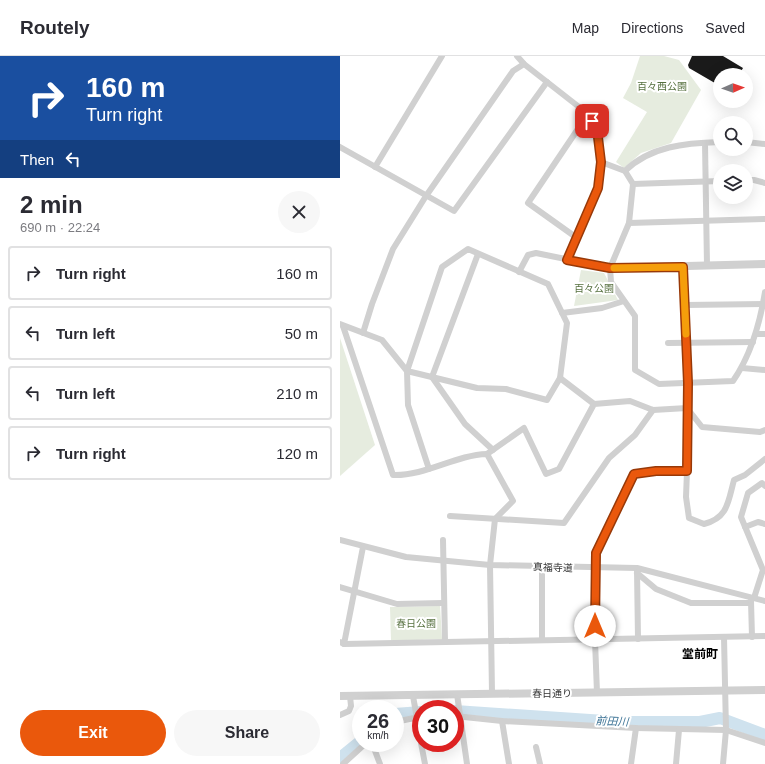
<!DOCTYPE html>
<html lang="en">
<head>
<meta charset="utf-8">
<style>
  body { margin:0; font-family:Arial,"Noto Sans JP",sans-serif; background:#f7f7f7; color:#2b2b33; height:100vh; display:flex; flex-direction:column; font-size:15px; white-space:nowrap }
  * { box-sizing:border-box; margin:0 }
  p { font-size:13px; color:#7c7c81 }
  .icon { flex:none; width:22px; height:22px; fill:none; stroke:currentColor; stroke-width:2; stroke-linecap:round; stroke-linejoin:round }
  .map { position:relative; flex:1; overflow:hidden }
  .drawer { display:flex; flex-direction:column; background:#fff; width:340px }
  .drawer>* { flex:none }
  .banner { background:#1a4fa0; color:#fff; overflow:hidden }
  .needle { width:26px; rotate:88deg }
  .tools { position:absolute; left:373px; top:12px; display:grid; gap:8px }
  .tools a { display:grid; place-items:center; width:40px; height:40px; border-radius:50%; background:#fff; box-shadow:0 4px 16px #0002; font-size:20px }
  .speed { position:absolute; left:12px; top:644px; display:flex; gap:8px; font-size:20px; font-weight:700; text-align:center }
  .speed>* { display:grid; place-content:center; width:52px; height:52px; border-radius:50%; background:#fff; box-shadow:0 4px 16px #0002; line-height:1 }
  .speed small { font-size:10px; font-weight:400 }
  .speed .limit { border:6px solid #d22; background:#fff; color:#111 }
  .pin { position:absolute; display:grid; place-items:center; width:34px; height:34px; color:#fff; margin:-17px; border-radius:8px; box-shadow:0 2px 6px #0006 }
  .me { position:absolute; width:44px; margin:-22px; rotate:0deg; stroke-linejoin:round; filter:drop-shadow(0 0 3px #0008) }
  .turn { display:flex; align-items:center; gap:14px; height:84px; padding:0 20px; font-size:18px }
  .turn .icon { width:52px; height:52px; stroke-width:2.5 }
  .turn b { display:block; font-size:28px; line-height:34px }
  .then { display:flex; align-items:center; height:38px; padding:0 20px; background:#0003; gap:8px; font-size:15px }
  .round { display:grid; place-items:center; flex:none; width:42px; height:42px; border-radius:21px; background:#f7f7f7 }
  .summary { display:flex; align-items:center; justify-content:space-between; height:68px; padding:0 20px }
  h1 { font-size:24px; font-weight:700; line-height:30px }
  .primary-button { display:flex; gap:8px; margin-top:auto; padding:8px 20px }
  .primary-button a { flex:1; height:46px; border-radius:24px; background:#ea580c; color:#fff; font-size:16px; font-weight:700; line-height:46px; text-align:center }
  .primary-button a+a { background:#f7f7f7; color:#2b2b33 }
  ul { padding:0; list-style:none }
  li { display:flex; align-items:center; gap:12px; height:54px; margin:0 8px 6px; padding:0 12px; border:2px solid #e1e1e2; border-radius:4px }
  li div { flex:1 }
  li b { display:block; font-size:15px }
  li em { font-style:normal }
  header { display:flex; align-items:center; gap:24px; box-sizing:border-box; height:56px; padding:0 20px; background:#fff; border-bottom:1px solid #e1e1e2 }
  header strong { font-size:19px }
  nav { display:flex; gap:22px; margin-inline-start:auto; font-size:14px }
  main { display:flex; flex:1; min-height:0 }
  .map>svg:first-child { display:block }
  .green { fill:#e6ecdf }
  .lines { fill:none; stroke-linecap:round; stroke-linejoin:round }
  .river { stroke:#cfe2ee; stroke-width:12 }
  .building { fill:#1a1a1a }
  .minor { stroke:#d0d0d0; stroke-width:6 }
  .tertiary { stroke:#d0d0d0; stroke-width:8 }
  .route-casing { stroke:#983908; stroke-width:10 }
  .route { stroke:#ea580c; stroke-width:7 }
  .slow { stroke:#f59e0b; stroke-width:7 }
  .labels { text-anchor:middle; stroke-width:4; stroke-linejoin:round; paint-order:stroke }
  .park-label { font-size:10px; fill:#56703f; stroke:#fff }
  .street-label { font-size:10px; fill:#333; stroke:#fff }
  .water-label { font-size:11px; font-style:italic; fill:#3f7597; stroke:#fff }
  .quarter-label { font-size:12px; font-weight:bold; fill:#000; stroke:#fff }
</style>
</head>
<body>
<header>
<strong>Routely</strong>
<nav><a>Map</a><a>Directions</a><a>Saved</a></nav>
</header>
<main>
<section class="drawer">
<div class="banner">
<div class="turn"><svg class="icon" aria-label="right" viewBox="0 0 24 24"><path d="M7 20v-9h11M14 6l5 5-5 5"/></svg><div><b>160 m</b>Turn right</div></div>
<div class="then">Then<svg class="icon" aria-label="left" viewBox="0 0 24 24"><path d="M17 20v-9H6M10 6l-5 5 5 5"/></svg></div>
</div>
<div class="summary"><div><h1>2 min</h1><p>690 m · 22:24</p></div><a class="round"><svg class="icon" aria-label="close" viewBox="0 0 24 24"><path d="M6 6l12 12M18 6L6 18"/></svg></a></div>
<ul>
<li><svg class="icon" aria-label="right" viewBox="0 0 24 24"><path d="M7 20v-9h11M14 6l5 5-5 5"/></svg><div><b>Turn right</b></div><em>160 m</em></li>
<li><svg class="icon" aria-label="left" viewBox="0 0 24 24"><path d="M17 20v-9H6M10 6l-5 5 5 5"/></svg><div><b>Turn left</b></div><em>50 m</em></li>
<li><svg class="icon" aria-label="left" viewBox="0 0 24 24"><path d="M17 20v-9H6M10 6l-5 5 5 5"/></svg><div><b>Turn left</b></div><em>210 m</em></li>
<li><svg class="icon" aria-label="right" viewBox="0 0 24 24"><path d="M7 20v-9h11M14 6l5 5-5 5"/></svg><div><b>Turn right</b></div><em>120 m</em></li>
</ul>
<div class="primary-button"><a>Exit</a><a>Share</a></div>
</section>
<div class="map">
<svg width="425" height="708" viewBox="0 0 425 708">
  <rect width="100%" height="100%" fill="#fff"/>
  <g class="green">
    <polygon points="300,0 324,0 339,4 361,34 331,87 301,97 284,112 276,106 307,56 283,42 291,27"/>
    <polygon points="241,214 264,217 278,244 234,250"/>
    <polygon points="0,282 35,389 0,420"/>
    <polygon points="100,550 102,583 51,585 50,551"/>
  </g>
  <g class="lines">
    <g class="river">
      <polyline points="115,655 280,666 360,666 380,662 425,679"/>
      <polyline points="55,658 81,656"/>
      <polyline points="0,702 21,685"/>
    </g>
  </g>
  <polygon class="building" points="352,0 383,0 403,12 399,19 380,19 380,30 349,12 348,9"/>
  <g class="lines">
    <g class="minor">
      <polyline points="177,0 184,8 248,58 257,73 261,106 258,132 227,204"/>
      <polyline points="406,86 425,88"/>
      <polyline points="365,87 367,209"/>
      <polyline points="0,91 114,155 207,26"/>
      <path d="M261,106L285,115L293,128L289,167L270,212L271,226L295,260V314L319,328L393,325C411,299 420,267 425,236"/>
      <polyline points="35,111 102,0"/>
      <path d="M285,115C310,90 346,87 380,86"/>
      <polyline points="406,124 414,124 425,127"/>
      <polyline points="293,128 380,125"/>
      <polyline points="289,167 425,163"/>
      <polyline points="237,182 188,147 248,58"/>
      <polyline points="138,198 92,321 125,368 153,394"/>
      <polyline points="179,216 188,199 196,197 270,212"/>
      <polyline points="345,249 425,248"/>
      <polyline points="222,257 262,252 284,245"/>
      <polyline points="0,268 42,284 67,315 137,332 166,333 207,344 220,322 227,267 208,228 128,193 102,211 67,315 68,349 89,413"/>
      <path d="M3,270L53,419C86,420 115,399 147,398L173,445L155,463L150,509L152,637"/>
      <polyline points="23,277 32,248 53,193 86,140 173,15 184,8"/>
      <polyline points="416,278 425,278"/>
      <polyline points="328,287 413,286"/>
      <polyline points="402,312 425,314"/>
      <polyline points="220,322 254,348"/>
      <polyline points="347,352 362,371 420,376 425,374"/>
      <polyline points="147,398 184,372 206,418 219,413 254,348 290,345 313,354 347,352"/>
      <path d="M347,415L346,441L349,462L364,468C388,462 388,446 394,424L405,419L425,403"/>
      <polyline points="110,460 224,467 269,402 295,379 313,354"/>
      <polyline points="405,471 418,466 425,468"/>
      <polyline points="0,484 66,501 150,509 297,512 425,545"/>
      <polyline points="103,484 105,585"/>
      <polyline points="202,511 202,584"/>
      <polyline points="297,514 298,583"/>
      <polyline points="297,517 316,533 351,547 411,547"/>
      <polyline points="0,531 57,548 103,547"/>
      <polyline points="414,542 423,514 401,461 408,437 422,427 425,430"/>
      <polyline points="411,545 412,581"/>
      <polyline points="0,586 4,588 425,580"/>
      <polyline points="4,588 23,491"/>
      <polyline points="257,637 255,584 256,497 295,418 316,415 347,415 348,327 343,211"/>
      <polyline points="117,638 127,708"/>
      <polyline points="73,640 81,685"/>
      <polyline points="0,659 9,655 11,650 10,640"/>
      <polyline points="115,660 162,665 296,672 386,674 425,687"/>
      <polyline points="162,665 169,708"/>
      <polyline points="55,666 79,661"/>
      <polyline points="32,687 40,708"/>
      <polyline points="81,687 85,708"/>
      <polyline points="196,691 200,708"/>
      <polyline points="3,708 26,687"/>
      <polyline points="291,708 296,672"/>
      <polyline points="336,708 339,674"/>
      <polyline points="383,708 386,674 384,581"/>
    </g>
    <g class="tertiary">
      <polyline points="270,212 425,208"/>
      <polyline points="0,640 425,634"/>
    </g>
  </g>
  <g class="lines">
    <defs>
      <polyline id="route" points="252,65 257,73 261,106 258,132 227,204 270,212 343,211 348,327 347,415 316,415 294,418 256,497 255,570"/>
    </defs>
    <use href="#route" class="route-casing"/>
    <use href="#route" class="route"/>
    <polyline class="slow" points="274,212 343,211 346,278"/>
  </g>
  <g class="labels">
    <g class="park-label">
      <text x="322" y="34">百々西公園</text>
      <text x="254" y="236">百々公園</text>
      <text x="76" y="571">春日公園</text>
    </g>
    <g class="street-label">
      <text transform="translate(213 511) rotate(2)" y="4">真福寺道</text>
      <text x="212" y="641">春日通り</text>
    </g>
    <g class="water-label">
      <text transform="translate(272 665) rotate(3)" y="4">前田川</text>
    </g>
    <g class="quarter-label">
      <text x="360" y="602">堂前町</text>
    </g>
  </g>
</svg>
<div class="tools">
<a><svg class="needle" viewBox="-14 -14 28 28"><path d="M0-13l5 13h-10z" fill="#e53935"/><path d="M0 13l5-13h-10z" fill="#7c7c81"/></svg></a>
<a><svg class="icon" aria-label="search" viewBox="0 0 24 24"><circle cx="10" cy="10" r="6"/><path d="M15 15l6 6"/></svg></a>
<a><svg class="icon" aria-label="layers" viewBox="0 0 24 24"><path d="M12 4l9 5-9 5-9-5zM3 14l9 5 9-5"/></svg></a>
</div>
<div class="speed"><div>26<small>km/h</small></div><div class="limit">30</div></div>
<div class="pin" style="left:252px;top:65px;background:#d93025"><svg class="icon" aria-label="arrive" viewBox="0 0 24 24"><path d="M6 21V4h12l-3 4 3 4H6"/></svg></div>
<svg class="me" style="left:255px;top:570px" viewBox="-20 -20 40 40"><circle r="19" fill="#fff"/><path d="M0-13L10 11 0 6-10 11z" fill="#ea580c"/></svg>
</div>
</main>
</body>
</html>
